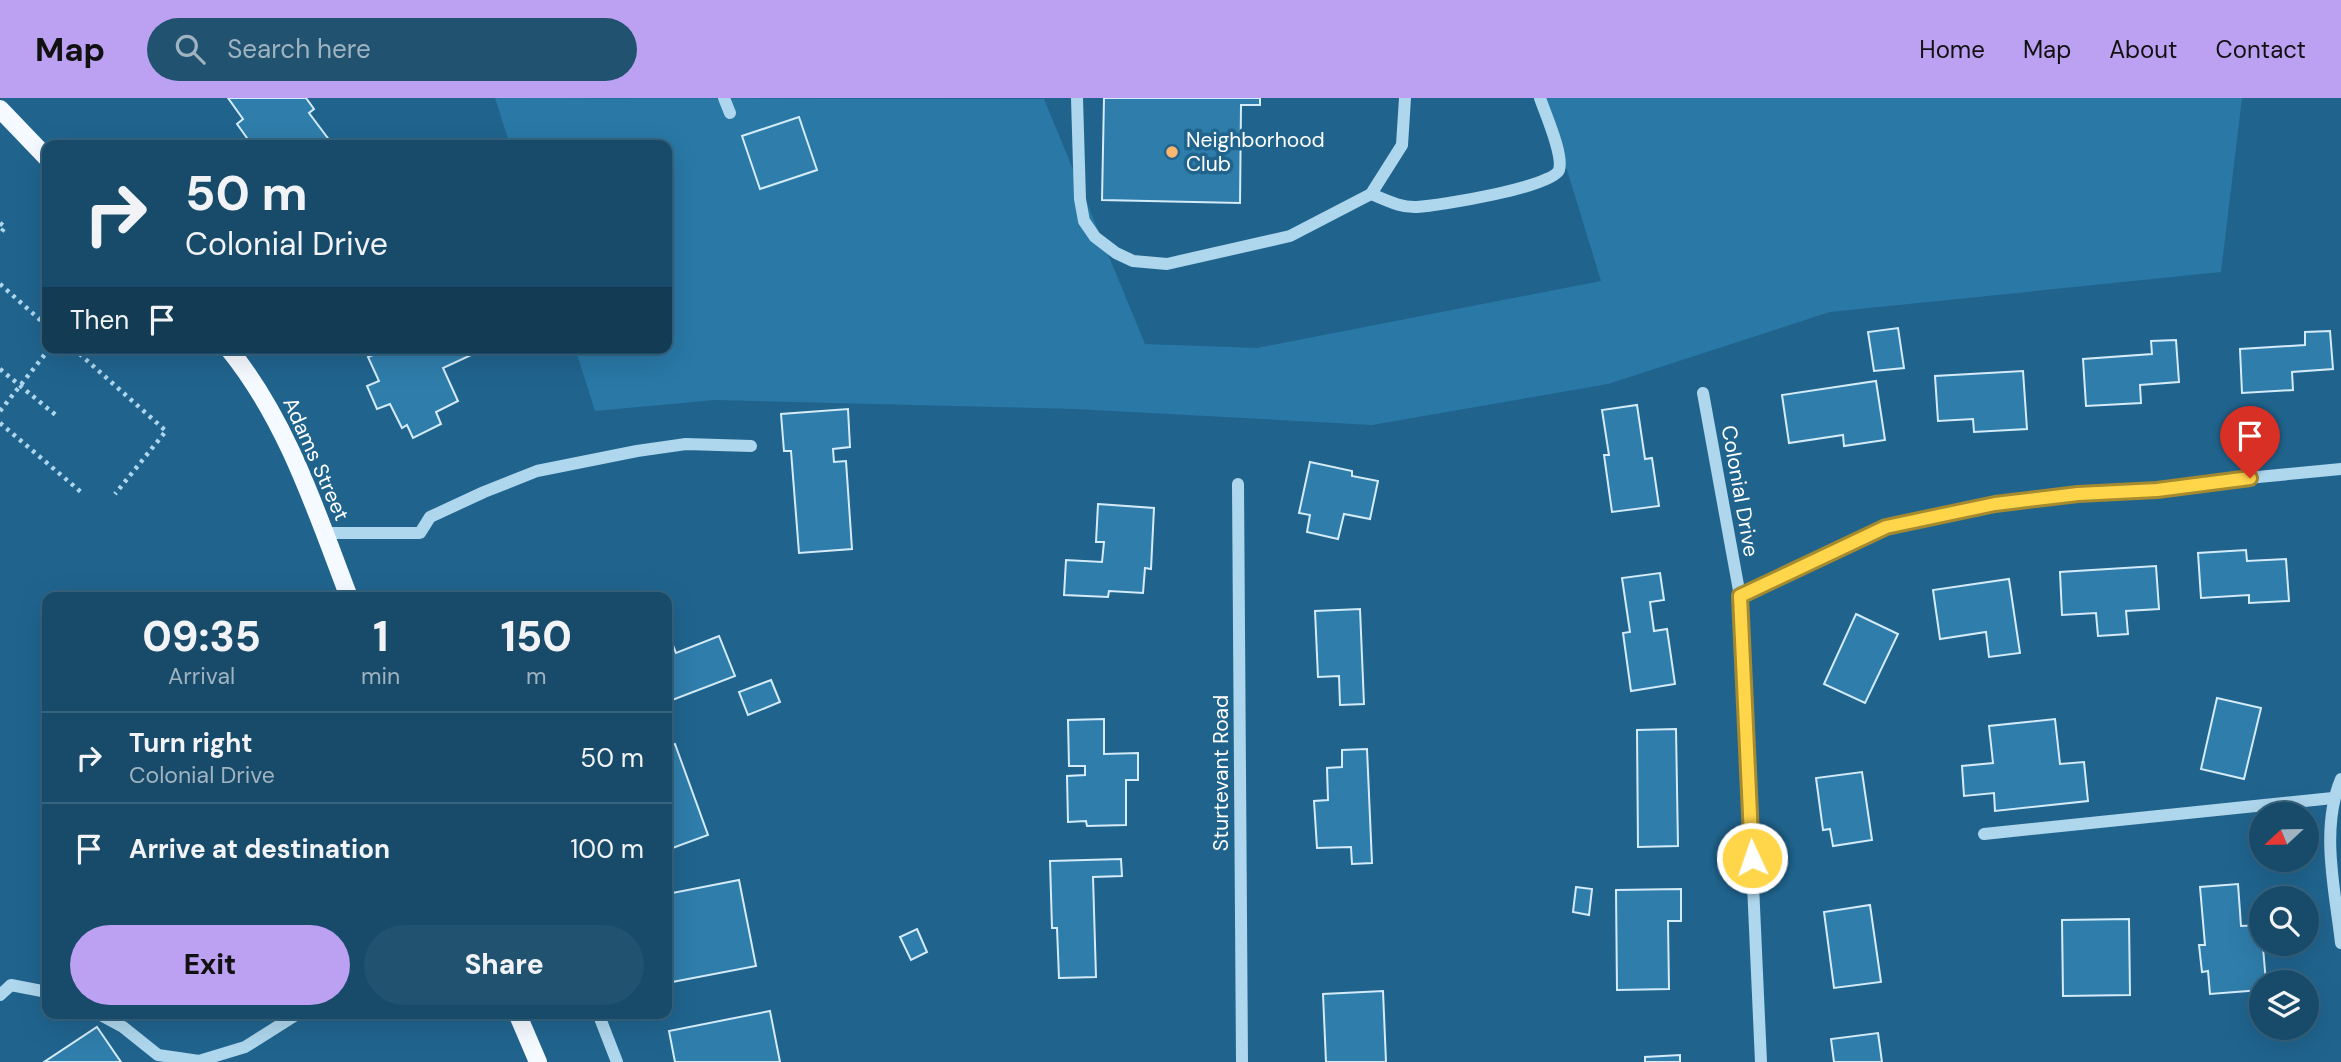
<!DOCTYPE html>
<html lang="en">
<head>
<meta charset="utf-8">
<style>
  body { margin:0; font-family:"DM Sans",sans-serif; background:#215270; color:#f1f3f6; height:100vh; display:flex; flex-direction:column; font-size:26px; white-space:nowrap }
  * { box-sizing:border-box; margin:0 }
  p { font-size:23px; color:#9fb3c1 }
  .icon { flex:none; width:38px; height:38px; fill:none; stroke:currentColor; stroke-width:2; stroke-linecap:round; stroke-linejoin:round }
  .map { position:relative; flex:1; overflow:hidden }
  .sheet { position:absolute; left:42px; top:494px; width:630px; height:427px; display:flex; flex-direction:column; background:#184b6a; border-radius:14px; box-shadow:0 7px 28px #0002,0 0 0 2px #36637e }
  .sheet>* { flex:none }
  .guide { position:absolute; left:42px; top:42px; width:630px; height:214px; border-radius:14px; box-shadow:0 7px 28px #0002,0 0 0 2px #36637e; background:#184b6a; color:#f1f3f6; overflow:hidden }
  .needle { width:46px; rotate:248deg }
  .controls { position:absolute; left:2249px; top:704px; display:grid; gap:14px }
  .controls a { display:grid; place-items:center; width:70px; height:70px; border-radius:50%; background:#184b6a; box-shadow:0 7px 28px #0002,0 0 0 2px #36637e; font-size:35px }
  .pin { position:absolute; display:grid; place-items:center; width:60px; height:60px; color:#fff; margin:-72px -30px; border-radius:50% 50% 50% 0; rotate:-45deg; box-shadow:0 0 7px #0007 }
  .pin .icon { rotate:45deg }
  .me { position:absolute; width:77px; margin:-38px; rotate:357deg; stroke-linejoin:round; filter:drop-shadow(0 0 5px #0008) }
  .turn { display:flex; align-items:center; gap:24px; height:147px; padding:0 28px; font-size:32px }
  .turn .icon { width:91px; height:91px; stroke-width:2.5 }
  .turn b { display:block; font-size:49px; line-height:60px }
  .then { display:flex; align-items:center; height:66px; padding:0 28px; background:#0003; gap:14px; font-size:26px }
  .eta { display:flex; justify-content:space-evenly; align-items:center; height:119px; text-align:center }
  .eta b { font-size:42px; font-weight:800; line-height:49px }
  .cta { display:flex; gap:14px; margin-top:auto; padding:14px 28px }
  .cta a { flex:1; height:80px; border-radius:42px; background:#bca0f2; color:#111; font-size:28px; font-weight:800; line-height:80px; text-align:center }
  .cta a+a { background:#215270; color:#f1f3f6 }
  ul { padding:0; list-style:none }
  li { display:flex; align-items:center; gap:21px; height:91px; padding:0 28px; border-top:2px solid #36637e }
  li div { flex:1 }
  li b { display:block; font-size:26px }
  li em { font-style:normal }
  header { display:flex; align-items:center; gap:42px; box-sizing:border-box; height:98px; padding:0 35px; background:#bca0f2; color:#111 }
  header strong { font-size:33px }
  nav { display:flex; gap:38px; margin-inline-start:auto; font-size:24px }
  .search { width:490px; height:63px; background:#215270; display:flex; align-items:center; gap:18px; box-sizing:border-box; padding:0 24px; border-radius:38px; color:#9fb3c1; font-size:26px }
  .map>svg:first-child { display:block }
  .green { fill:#2978a6 }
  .building { fill:#2f7dab; stroke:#d4ebf9; stroke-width:2 }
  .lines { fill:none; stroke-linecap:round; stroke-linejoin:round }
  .path { stroke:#aed6ec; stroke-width:4.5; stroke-dasharray:3.5 5; stroke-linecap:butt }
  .minor { stroke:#aed6ec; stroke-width:12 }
  .major { stroke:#f4faff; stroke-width:18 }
  .route-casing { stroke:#a68a30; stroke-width:18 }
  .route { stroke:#ffd54a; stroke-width:12 }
  .poi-dot { fill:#fab86f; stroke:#20648e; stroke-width:2.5 }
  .labels { text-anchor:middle; stroke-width:7; stroke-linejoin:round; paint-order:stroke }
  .poi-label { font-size:21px; fill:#fff; stroke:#20648e; text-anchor:start }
  .street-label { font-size:21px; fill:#fff; stroke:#20648e }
</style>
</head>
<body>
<header>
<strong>Map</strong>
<div class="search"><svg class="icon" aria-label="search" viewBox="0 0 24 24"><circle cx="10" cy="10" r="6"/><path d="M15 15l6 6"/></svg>Search here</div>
<nav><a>Home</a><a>Map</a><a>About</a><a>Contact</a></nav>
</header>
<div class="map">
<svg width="2341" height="964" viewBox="0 0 2341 964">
  <rect width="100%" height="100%" fill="#20648e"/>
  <polygon class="green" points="495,0 1044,1 1145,246 1257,250 1601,183 1545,0 2242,0 2221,174 1830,214 1608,286 1372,327 1075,311 715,302 595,313 575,250 667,250 667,47 510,47"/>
  <g class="building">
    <polygon points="228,0 306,0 314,11 309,15 333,47 252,47 237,26 243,21"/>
    <polygon points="1104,0 1260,0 1260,7 1241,7 1240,105 1102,102"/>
    <polygon points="799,19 817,72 760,91 742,38"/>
    <polygon points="1898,230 1904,270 1874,273 1868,234"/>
    <polygon points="2330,233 2333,271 2292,274 2293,292 2242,295 2240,251 2305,247 2305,234"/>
    <polygon points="2176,242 2179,284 2140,287 2141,305 2086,308 2083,261 2152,256 2151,243"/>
    <polygon points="369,250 481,250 482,252 443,270 458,303 436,314 441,326 413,340 407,327 402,330 390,306 377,311 367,288 379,283 368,259 373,257"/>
    <polygon points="2023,273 2027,331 1974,334 1973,321 1938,323 1935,278"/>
    <polygon points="1876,283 1885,342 1844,348 1843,337 1789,345 1782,297"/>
    <polygon points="1637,307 1645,361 1652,360 1659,408 1612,414 1604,357 1609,357 1602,312"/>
    <polygon points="848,311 850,349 833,351 834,364 846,363 852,451 799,455 791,353 784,353 781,316"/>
    <polygon points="1310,364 1352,373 1352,378 1378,383 1370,421 1344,416 1338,441 1307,434 1310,417 1299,415"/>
    <polygon points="1098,406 1154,410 1151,471 1145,470 1143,495 1109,493 1108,499 1064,497 1066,462 1102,464 1104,444 1096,444"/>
    <polygon points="2246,452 2247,463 2286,461 2289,503 2249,505 2249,497 2201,500 2198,455"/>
    <polygon points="2156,468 2159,511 2126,513 2128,536 2098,538 2096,515 2062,517 2060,474"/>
    <polygon points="1660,475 1664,502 1650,504 1654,533 1667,531 1675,586 1631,593 1623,535 1630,534 1622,480"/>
    <polygon points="2009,481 2020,555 1989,559 1986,534 1940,541 1933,492"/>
    <polygon points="1360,511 1364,606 1340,607 1339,578 1318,579 1315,513"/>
    <polygon points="1856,516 1898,536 1865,605 1824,586"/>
    <polygon points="667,532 676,555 719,538 735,578 667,604"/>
    <polygon points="771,582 780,604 748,617 739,594"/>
    <polygon points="2217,600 2261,610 2244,681 2201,671"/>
    <polygon points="1104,621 1104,656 1138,655 1138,682 1126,682 1126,727 1087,728 1086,723 1068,724 1067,678 1085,677 1085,668 1069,668 1068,622"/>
    <polygon points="2055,621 2060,666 2084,664 2088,703 1995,713 1994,695 1964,698 1962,668 1993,665 1989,628"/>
    <polygon points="1676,631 1678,748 1638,749 1637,632"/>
    <polygon points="675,646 708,737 667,752 667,649"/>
    <polygon points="1367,651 1372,765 1352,766 1351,749 1317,750 1314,703 1328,702 1327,670 1342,669 1342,652"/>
    <polygon points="1862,674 1872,742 1833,748 1830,731 1823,732 1816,680"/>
    <polygon points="1121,761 1122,778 1093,779 1096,879 1059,880 1057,830 1052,830 1050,763"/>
    <polygon points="739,782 756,868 667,885 667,858 670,858 667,842 667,796"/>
    <polygon points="2238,786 2241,828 2261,827 2266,884 2261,884 2261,892 2210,896 2208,873 2202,874 2199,847 2205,847 2200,789"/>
    <polygon points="1576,789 1592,791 1589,817 1573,814"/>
    <polygon points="1681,791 1681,823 1668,823 1669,891 1617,892 1616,792"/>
    <polygon points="1870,807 1881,884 1834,890 1824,814"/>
    <polygon points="2129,821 2130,897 2063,898 2062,822"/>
    <polygon points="917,831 927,854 911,862 900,839"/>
    <polygon points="1383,893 1386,964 1326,964 1323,896"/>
    <polygon points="770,913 780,964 675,964 669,933"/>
    <polygon points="97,929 121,964 44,964"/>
    <polygon points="1878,935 1882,964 1834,964 1831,941"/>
    <polygon points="1680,957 1680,964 1645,964 1645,959"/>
  </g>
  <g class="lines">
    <g class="path">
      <polyline points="0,125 5,129 0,136"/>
      <polyline points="0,186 47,228"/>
      <polyline points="73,250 166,333 115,396"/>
      <polyline points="0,271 58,319"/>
      <polyline points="0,313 50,250"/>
      <polyline points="0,325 81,394"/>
    </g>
    <g class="minor">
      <polyline points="724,0 730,15"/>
      <polyline points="1077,0 1080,101 1084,123 1095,139 1116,155 1133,163 1167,166 1290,138 1371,96 1402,47 1405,0"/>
      <path d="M1371,96C1386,102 1401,110 1417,109C1438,108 1553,89 1559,72C1564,57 1545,15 1540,0"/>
      <polyline points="1703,295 1740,498"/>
      <polyline points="1238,386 1242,964"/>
      <polyline points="325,435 420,435 430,419 484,394 537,373 637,353 686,346 751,348"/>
      <path d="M2341,681C2320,731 2335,792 2341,845"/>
      <polyline points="1984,736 2333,700"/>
      <polyline points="0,897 11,887 47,894"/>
      <polyline points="97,915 123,929 158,957 199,963 245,949 299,915"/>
      <polyline points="598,915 617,964"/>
      <polyline points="1761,964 1740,498 1886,429 1995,406 2078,396 2157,392 2227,382 2341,371"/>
    </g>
    <g class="major">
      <polyline points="0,11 47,60"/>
      <path d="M228,250C287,322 316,413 349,499"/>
      <polyline points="517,915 538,964"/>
    </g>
  </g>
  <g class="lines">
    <defs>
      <polyline id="route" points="1752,760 1740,498 1886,429 1995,406 2078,396 2157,392 2250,380"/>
    </defs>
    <use href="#route" class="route-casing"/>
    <use href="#route" class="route"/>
  </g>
  <circle class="poi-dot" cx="1172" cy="54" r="7"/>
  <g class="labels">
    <g class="poi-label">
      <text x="1186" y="49">Neighborhood<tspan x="1186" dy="24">Club</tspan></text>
    </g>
    <g class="street-label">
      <text transform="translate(316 361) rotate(66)" y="7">Adams Street</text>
      <text transform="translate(1740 393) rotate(80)" y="7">Colonial Drive</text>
      <text transform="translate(1221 675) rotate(-90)" y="7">Sturtevant Road</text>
    </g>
  </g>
</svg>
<div class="controls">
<a><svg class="needle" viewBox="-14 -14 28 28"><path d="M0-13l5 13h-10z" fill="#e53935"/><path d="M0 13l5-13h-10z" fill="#9fb3c1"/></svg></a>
<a><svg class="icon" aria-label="search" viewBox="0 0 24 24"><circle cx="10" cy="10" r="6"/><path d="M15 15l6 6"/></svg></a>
<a><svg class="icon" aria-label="layers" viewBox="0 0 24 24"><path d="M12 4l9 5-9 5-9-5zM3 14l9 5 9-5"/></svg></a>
</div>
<div class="pin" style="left:2250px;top:380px;background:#d93025"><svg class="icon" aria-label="arrive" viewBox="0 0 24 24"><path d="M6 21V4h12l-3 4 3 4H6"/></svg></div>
<svg class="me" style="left:1752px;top:760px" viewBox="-20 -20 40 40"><circle r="17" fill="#ffd54a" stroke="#fff" stroke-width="3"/><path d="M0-11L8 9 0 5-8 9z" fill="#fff"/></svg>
<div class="guide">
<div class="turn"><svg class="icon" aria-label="right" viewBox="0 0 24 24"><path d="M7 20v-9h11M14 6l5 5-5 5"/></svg><div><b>50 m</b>Colonial Drive</div></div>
<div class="then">Then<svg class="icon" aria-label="arrive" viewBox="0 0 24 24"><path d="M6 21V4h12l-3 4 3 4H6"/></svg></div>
</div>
<section class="sheet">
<div class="eta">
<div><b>09:35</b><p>Arrival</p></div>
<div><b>1</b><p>min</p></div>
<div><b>150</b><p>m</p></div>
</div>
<ul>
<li><svg class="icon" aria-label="right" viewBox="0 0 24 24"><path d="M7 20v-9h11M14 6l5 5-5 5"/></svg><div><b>Turn right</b><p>Colonial Drive</p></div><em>50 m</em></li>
<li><svg class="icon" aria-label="arrive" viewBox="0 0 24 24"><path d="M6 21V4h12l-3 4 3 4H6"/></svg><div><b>Arrive at destination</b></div><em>100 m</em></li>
</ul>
<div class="cta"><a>Exit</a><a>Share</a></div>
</section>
</div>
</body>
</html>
